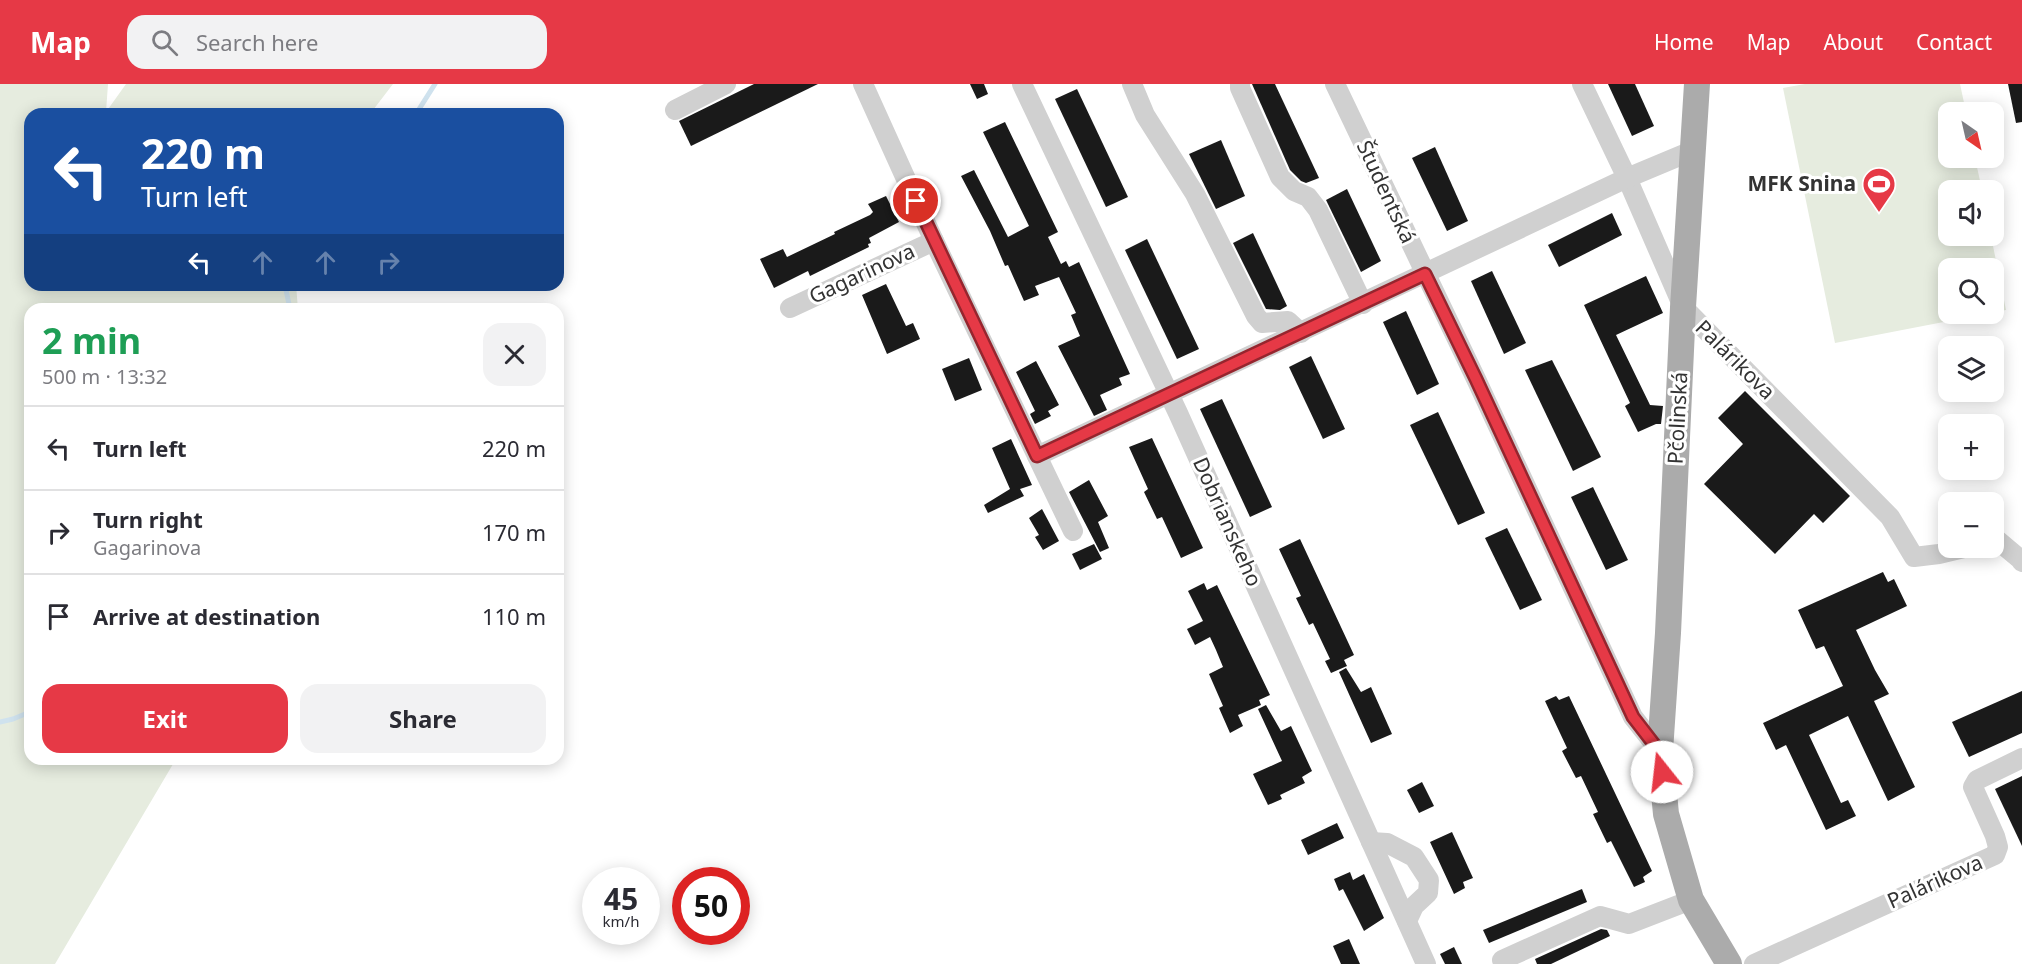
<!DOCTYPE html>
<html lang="en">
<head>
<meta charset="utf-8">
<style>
  body { margin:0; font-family:"Noto Sans",sans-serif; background:#f2f2f3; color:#2b2b33; height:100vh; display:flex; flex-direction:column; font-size:22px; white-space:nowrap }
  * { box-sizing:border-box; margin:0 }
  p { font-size:20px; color:#7c7c81 }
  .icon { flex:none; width:33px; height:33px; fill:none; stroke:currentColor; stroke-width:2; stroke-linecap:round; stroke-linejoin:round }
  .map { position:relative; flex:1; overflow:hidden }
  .side { position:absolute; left:24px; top:219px; width:540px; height:462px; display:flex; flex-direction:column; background:#fff; border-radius:18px; box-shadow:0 3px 15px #0003 }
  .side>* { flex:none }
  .banner { position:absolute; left:24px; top:24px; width:540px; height:183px; border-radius:18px; box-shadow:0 3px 15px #0003; background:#1a4fa0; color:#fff; overflow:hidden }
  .needle { width:39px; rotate:146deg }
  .controls { position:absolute; left:1938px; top:18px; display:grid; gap:12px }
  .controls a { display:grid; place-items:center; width:66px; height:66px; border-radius:12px; background:#fff; box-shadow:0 3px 15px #0003; font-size:30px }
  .speed { position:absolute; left:582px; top:783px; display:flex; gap:12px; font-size:30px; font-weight:700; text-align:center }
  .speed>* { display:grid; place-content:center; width:78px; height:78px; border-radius:50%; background:#fff; box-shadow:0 3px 15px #0003; line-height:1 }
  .speed small { font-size:15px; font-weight:400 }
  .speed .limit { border:9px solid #d22; background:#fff; color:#111 }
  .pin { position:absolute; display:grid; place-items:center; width:51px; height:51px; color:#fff; margin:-26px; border:3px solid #fff; border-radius:50%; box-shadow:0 2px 6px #0007 }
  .me { position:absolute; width:66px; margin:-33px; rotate:344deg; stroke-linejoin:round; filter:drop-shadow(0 0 4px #0008) }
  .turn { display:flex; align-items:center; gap:21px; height:126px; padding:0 18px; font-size:27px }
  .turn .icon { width:78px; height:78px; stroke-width:2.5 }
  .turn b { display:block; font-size:42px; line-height:51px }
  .lanes { display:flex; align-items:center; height:57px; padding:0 18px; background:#0003; justify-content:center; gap:30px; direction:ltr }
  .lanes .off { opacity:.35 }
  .round { display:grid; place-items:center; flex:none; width:63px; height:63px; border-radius:18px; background:#f2f2f3 }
  .head { display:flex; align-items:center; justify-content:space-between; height:102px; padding:0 18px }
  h1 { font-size:36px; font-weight:700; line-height:45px; color:#1e9e55 }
  .action { display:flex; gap:12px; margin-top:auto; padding:12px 18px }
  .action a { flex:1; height:69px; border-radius:18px; background:#e63946; color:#fff; font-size:24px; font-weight:700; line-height:69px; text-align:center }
  .action a+a { background:#f2f2f3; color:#2b2b33 }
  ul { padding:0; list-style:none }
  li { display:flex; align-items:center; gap:18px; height:84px; padding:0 18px; border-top:2px solid #e1e1e2 }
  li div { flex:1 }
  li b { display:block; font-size:22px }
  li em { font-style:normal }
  header { display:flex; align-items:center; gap:36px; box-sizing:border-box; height:84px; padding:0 30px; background:#e63946; color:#fff }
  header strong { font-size:28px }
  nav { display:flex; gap:33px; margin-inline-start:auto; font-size:21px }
  .search { width:420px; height:54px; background:#f2f2f3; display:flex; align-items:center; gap:15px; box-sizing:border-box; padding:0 21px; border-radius:18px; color:#7c7c81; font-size:22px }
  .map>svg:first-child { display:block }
  .green { fill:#e6ecdf }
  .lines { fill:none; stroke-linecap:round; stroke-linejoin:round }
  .stream { stroke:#cfe2ee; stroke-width:5 }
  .building { fill:#1a1a1a }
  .minor { stroke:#d0d0d0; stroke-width:20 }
  .major { stroke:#ababab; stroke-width:26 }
  .route-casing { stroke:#96252e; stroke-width:15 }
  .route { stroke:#e63946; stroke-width:10 }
  .labels { text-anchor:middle; stroke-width:6; stroke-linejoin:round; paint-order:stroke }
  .poi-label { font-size:21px; font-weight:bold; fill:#333; stroke:#fff; text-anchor:end }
  .street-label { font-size:21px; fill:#333; stroke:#fff }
</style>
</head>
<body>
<header>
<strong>Map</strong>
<div class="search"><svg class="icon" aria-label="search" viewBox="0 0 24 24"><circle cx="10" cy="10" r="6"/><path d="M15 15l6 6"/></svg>Search here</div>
<nav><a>Home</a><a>Map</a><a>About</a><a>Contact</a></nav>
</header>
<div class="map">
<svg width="2022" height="880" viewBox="0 0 2022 880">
  <rect width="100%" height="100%" fill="#fff"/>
  <g class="green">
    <polygon points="0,0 108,0 106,28 126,0 393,0 370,30 30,30 30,201 296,201 298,225 30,225 30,675 176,675 55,880 0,880"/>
    <polygon points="1805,0 1960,0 1966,28 1948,28 1948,74 1975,74 1982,106 1948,106 1948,152 1991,152 2006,226 1994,228 1994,184 1948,184 1948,230 1985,230 1835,259 1783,4"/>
  </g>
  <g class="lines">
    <g class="stream">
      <polyline points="416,30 435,0"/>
      <polyline points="285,201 290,225"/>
      <polyline points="0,638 13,635 30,628"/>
    </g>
  </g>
  <g class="building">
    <polygon points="754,0 818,0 691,62 679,37"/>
    <polygon points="970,0 984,0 988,10 977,15"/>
    <polygon points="1252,0 1275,0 1319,94 1306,99 1301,97 1290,86"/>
    <polygon points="1608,0 1635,0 1654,42 1632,52"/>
    <polygon points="2008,0 2022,0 2022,38 2016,39"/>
    <polygon points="1077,5 1128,113 1106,123 1055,15"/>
    <polygon points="1005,38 1058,148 1048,153 1061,180 1066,177 1069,183 1079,178 1130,290 1119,294 1122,301 1100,311 1107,326 1094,332 1058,262 1080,252 1071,231 1076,229 1059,193 1035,202 1039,211 1024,217 1008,181 1005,182 990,147 961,92 974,86 1008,153 1029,142 983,48"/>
    <polygon points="1221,56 1245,112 1216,125 1189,70"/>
    <polygon points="1435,63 1468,137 1447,147 1412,74"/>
    <polygon points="1347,105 1381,177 1361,188 1326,116"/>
    <polygon points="886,112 899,138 869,154 871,159 868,160 869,163 810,192 808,187 774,204 760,175 783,165 787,173 835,150 834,148 870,131 873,128 868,120"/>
    <polygon points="1612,129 1622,151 1559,183 1548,161"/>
    <polygon points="1253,149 1287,222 1280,226 1266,225 1233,159"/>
    <polygon points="1147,155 1199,265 1177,275 1125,166"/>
    <polygon points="1492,187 1526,259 1504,270 1471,197"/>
    <polygon points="1646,192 1663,229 1616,251 1650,321 1663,322 1661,340 1656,340 1638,348 1625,322 1630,319 1584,221"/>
    <polygon points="886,200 906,242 913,239 920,255 887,270 862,211"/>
    <polygon points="1406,227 1439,300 1417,311 1383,238"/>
    <polygon points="1311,272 1345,345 1323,355 1289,283"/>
    <polygon points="969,274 982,306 955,317 942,285"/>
    <polygon points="1552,276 1601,373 1573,387 1525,286"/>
    <polygon points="1036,277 1059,321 1048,327 1051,332 1035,340 1030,330 1035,327 1016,288"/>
    <polygon points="1745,307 1850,412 1823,439 1814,430 1775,470 1704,400 1743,360 1718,334"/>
    <polygon points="1222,315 1272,423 1250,433 1200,325"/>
    <polygon points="1438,328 1485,429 1458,441 1410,341"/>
    <polygon points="1152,354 1203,464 1181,474 1162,433 1157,435 1144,408 1148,405 1129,363"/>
    <polygon points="1011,355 1032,401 1020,405 1024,412 988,429 984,421 1010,405 992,364"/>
    <polygon points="1089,396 1108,432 1098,438 1109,464 1100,468 1069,408"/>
    <polygon points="1593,403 1628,476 1606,486 1571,413"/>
    <polygon points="1042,425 1059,457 1043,466 1035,453 1039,451 1029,434"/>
    <polygon points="1507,444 1542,516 1520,526 1485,454"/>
    <polygon points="1300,455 1354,571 1344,576 1347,582 1331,589 1325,577 1330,575 1313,539 1309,541 1296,514 1301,512 1279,465"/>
    <polygon points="1094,460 1102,475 1080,486 1072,470"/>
    <polygon points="1883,488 1888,498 1894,495 1907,522 1856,546 1875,586 1889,610 1874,617 1915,703 1888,717 1848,632 1809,651 1841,719 1848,716 1856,732 1826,746 1786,661 1776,666 1763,639 1843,602 1824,562 1816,565 1798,526"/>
    <polygon points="1204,499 1207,506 1217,501 1270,611 1259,616 1261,621 1238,631 1243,642 1230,649 1219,624 1223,622 1209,590 1223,583 1216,566 1210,553 1195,561 1187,545 1203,537 1188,507"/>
    <polygon points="1346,584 1361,608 1371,603 1392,650 1371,659 1339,588"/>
    <polygon points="2022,607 2022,649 1969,673 1952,638"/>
    <polygon points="1556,612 1559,616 1569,612 1652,787 1643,793 1645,798 1634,803 1611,757 1607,759 1593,730 1598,728 1581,692 1576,694 1562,667 1567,664 1545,617"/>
    <polygon points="1266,621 1281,647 1291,642 1312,687 1302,693 1305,699 1280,711 1282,715 1268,721 1253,690 1282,677 1258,625"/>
    <polygon points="2022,692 2022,762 1995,705"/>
    <polygon points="1422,698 1434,722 1419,729 1407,706"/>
    <polygon points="1337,739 1344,754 1308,771 1301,756"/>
    <polygon points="1452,748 1473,794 1463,798 1465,804 1454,810 1430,758"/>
    <polygon points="1350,788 1353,796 1364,790 1384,834 1364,847 1343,805 1339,807 1334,795"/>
    <polygon points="1582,805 1587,818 1489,859 1483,846"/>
    <polygon points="1601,845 1607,846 1610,852 1551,880 1537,880 1535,875"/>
    <polygon points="1349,855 1360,880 1341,880 1333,862"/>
    <polygon points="1454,863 1462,880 1445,880 1440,870"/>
  </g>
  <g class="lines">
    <g class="minor">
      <polyline points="863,0 934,157 1073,447"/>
      <polyline points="1022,0 1178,329 1426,880"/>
      <polyline points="1132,0 1145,31 1195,110 1256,232 1262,239 1288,237 1301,249"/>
      <polyline points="1240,0 1240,4 1280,93 1294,107 1308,113 1318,126 1363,220"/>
      <polyline points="1335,0 1476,295 1633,633 1660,667"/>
      <polyline points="1582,0 1627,94 1683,223 1890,433 1914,473 1939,470 1964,464"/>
      <polyline points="675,26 726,0"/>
      <polyline points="790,224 934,157"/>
      <polyline points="1037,372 1627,94 1694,66"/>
      <polyline points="1994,456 1996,455 2020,475 2022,478"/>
      <polyline points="1371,758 1387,759 1414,773 1429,796 1428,809 1414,822 1407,837"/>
      <polyline points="1502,876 1600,832 1629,840 1691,816"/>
      <polyline points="1754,880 1995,771 1998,763 1995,752 1973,703 1977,696 2022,674"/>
    </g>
    <polyline class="major" points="1697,0 1683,223 1668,549 1660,667 1666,730 1691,816 1729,880"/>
  </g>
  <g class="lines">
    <defs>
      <polyline id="route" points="916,117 1037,372 1425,190 1476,295 1633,633 1660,668 1662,688"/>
    </defs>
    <use href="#route" class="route-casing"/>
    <use href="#route" class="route"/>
  </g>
  <defs>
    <symbol id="stadium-pin" viewBox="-11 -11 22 30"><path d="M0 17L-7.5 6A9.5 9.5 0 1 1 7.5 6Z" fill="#e63946" stroke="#fff"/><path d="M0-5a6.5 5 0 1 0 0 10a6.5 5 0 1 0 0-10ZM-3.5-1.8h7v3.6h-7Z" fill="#fff"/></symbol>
  </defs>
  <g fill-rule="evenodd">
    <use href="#stadium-pin" x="1860" y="81" width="38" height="52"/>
  </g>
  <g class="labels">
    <g class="poi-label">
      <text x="1856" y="107">MFK Snina</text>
    </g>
    <g class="street-label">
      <text transform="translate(1386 108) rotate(65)" y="7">Študentská</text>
      <text transform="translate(862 190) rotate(-25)" y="7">Gagarinova</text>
      <text transform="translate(1735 276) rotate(45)" y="7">Palárikova</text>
      <text transform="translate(1678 334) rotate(-87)" y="7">Pčolinská</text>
      <text transform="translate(1227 438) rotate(66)" y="7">Dobrianskeho</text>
      <text transform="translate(1935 798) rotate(-24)" y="7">Palárikova</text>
    </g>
  </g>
</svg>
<div class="controls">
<a><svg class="needle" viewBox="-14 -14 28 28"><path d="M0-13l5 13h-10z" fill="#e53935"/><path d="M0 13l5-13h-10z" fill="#7c7c81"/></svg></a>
<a><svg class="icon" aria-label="sound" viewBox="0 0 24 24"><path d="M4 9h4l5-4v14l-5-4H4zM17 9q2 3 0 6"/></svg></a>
<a><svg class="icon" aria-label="search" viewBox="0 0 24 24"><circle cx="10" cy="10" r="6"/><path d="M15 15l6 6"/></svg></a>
<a><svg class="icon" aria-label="layers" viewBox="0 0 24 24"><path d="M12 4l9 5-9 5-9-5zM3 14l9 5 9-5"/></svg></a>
<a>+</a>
<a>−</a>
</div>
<div class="speed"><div>45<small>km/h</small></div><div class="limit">50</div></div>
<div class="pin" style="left:916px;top:117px;background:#d93025"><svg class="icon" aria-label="arrive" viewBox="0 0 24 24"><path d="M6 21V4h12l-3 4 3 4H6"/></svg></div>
<svg class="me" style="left:1662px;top:688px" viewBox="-20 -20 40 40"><circle r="19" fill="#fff"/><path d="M0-13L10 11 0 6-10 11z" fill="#e63946"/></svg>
<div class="banner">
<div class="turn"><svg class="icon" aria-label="left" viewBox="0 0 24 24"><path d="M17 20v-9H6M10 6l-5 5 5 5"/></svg><div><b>220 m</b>Turn left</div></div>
<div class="lanes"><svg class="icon" aria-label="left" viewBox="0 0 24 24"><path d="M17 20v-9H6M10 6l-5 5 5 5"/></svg><svg class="icon off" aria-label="ahead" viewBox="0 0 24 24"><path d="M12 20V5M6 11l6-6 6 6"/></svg><svg class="icon off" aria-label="ahead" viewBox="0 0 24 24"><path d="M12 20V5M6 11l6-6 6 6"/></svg><svg class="icon off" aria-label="right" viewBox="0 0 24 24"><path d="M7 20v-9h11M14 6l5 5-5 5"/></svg></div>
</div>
<section class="side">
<div class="head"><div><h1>2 min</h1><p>500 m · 13:32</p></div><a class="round"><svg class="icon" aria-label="close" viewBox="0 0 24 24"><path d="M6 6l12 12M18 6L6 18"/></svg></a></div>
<ul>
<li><svg class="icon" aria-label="left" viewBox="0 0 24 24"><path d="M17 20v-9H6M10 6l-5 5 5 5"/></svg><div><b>Turn left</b></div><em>220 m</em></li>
<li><svg class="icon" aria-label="right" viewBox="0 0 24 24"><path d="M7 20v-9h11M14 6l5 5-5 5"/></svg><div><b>Turn right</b><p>Gagarinova</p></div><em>170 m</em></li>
<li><svg class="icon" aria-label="arrive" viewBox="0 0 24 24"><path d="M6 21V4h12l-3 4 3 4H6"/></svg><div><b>Arrive at destination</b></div><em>110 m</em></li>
</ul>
<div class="action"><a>Exit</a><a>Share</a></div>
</section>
</div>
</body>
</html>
